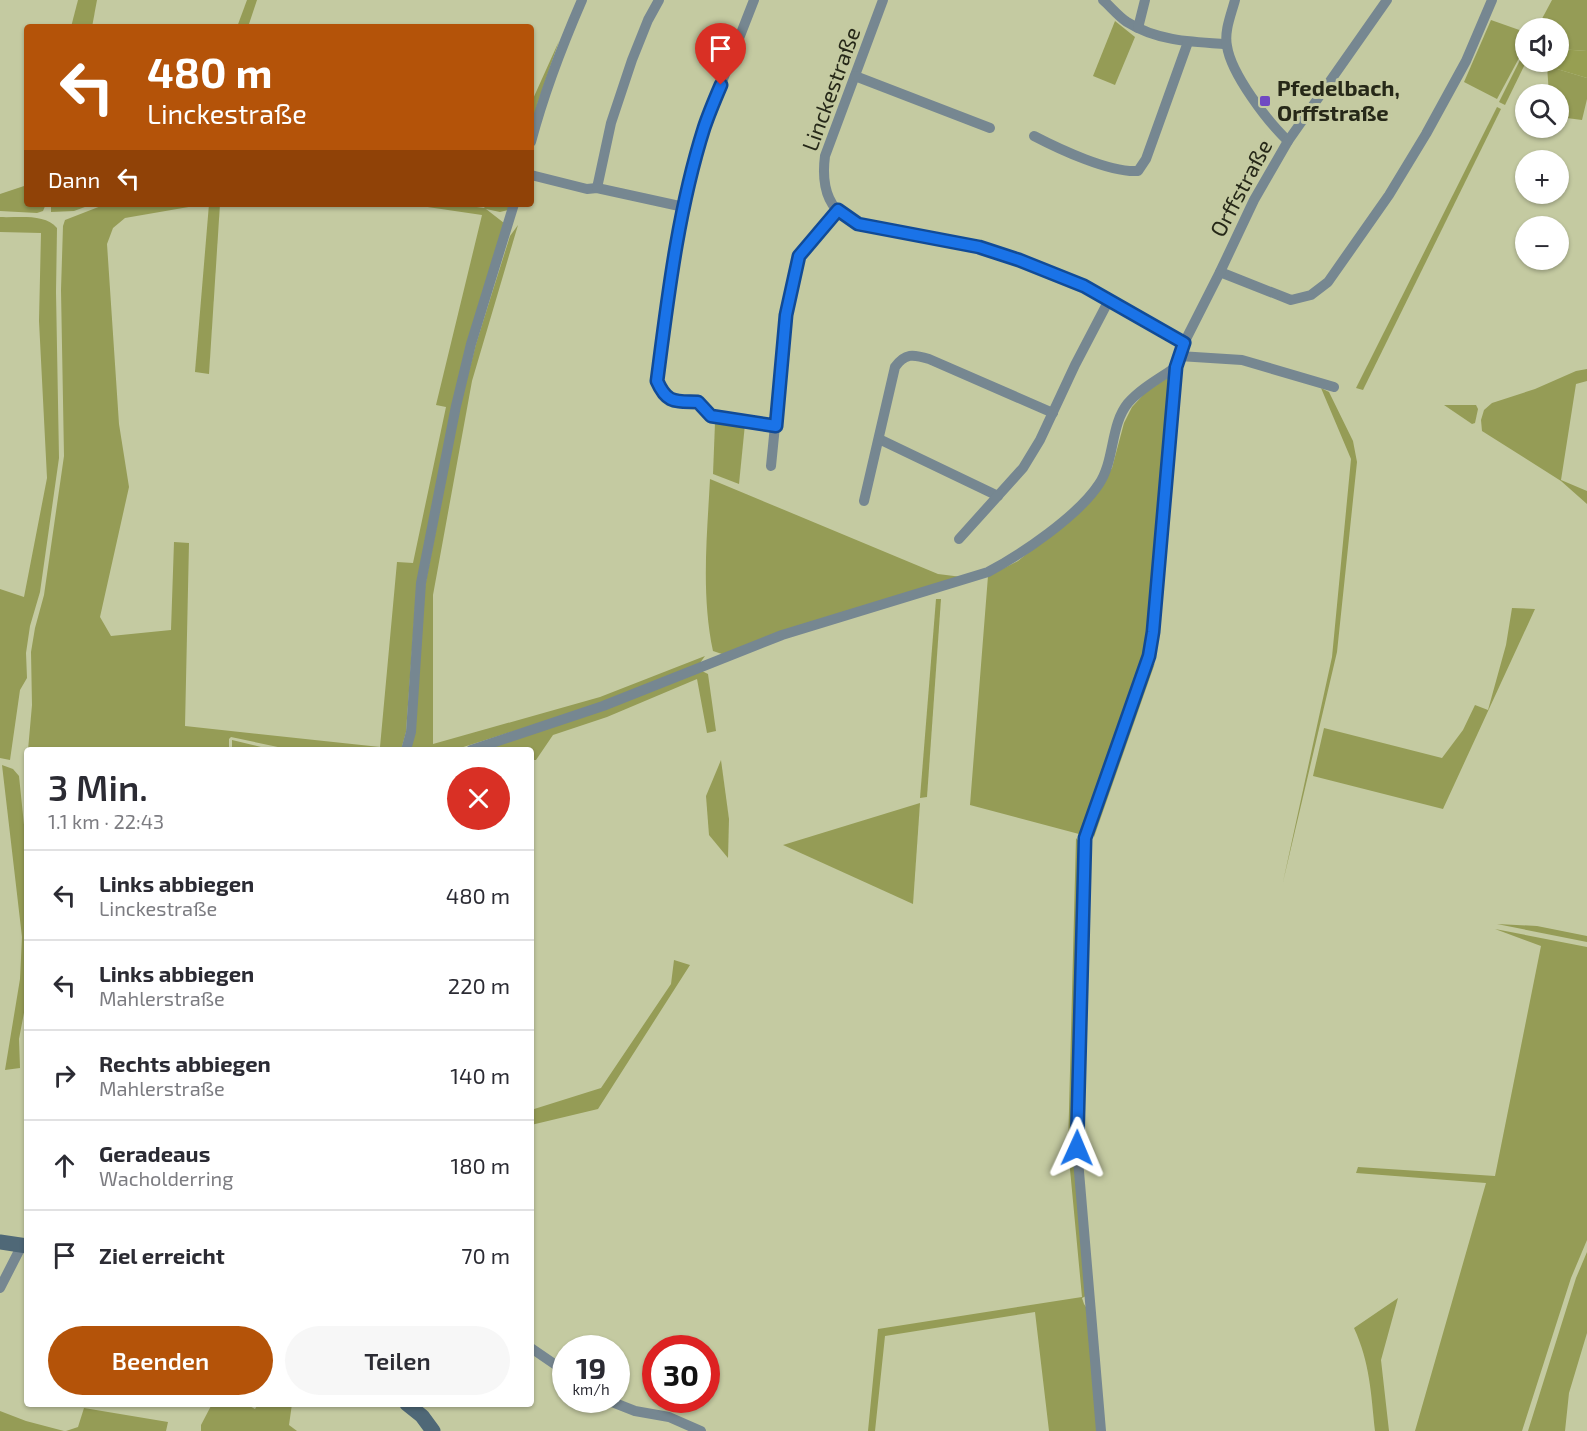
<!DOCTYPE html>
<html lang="de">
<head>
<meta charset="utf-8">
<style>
  body { margin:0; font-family:"Exo 2",sans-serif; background:#f7f7f7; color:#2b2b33; height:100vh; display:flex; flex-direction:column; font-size:22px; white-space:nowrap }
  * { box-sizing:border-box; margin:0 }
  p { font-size:20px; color:#7c7c81 }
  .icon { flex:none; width:33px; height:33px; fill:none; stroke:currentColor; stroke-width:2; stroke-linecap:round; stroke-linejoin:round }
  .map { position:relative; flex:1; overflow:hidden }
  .details { position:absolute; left:24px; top:747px; width:510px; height:660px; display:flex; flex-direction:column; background:#fff; border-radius:6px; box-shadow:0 2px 4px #0004 }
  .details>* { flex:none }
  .guide { position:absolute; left:24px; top:24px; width:510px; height:183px; border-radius:6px; box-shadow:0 2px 4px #0004; background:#b45309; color:#fff; overflow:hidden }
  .fabs { position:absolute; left:1515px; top:18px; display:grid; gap:12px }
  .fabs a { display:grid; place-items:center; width:54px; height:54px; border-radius:50%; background:#fff; box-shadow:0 2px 4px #0004; font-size:30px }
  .speed { position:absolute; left:552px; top:1335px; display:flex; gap:12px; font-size:30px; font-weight:700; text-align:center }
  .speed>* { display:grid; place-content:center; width:78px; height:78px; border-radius:50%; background:#fff; box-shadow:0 2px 4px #0004; line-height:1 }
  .speed small { font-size:15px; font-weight:400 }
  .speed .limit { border:9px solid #d22; background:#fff; color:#111 }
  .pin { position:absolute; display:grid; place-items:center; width:51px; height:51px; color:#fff; margin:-62px -26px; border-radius:50% 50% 50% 0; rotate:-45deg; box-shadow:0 0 6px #0007 }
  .pin .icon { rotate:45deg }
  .me { position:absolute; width:66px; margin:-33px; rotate:1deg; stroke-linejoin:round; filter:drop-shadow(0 0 4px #0008) }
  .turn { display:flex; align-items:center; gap:21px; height:126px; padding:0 24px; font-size:27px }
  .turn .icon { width:78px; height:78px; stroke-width:2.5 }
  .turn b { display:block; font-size:42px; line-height:51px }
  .then { display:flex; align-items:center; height:57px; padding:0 24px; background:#0003; gap:12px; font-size:22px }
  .round { display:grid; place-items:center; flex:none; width:63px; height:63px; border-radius:32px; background:#f7f7f7 }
  .head { display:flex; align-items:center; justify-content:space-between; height:102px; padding:0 24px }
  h1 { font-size:36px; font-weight:600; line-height:45px }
  .button { display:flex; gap:12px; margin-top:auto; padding:12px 24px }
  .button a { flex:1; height:69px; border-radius:36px; background:#b45309; color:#fff; font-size:24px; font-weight:600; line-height:69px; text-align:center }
  .button a+a { background:#f7f7f7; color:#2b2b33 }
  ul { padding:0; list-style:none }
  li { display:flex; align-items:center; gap:18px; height:90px; padding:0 24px; border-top:2px solid #e1e1e2 }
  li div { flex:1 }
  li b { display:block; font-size:22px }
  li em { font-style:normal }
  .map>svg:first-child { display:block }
  .green { fill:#959c56 }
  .forest { fill:#979f52 }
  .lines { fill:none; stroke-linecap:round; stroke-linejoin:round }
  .minor { stroke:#768791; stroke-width:10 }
  .secondary { stroke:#4f6877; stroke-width:15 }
  .route-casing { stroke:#114b97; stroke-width:15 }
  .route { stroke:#1a73e8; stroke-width:10 }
  .poi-dot { fill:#7049c2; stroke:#c4caa1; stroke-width:2 }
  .labels { text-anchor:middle; stroke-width:6; stroke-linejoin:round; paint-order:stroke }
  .poi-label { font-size:22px; font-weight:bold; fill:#262818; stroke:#c4caa1; text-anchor:start }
  .street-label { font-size:22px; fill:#262818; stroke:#c4caa1 }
</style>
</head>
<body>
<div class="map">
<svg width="1587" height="1431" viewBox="0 0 1587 1431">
  <rect width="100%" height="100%" fill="#c4caa1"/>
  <g class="green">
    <polygon points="78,0 97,0 92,27 71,27"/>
    <polygon points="247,0 257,0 248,27 237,27"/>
    <polygon points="1552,0 1587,0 1587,51 1559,49 1558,28 1537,28"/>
    <polygon points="1491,20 1525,32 1525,47 1497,99 1464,82"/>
    <polygon points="1115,21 1135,37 1115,85 1093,76"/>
    <polygon points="559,41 538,102 531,127 532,101"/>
    <polygon points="1525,50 1526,62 1505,105 1499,102"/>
    <polygon points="1547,66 1587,78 1587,99 1582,120 1559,117 1558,94 1549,94"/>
    <polygon points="1497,107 1501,109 1363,390 1356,388"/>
    <polygon points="27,185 27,204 46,204 43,211 37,213 0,211 0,194"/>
    <polygon points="51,204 93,204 74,211 51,212"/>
    <polygon points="100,204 206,204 125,218 113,228 107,244 119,424 129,487 100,617 111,636 171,630 174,542 189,543 185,726 380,747 397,562 413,563 446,407 436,405 482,215 407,204 455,204 484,208 487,204 510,204 508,210 500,212 486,209 504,223 417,581 406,732 401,750 292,750 231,737 229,739 229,750 28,750 32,705 31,652 35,628 44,595 64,456 61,290 63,226 65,220 101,206"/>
    <polygon points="209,204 220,204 209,374 195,372"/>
    <path d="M0,217C18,218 45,213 57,228L56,292L59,458L40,592L30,626L26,653L27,678L20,690L10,760L0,758V589L24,597L47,478L39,321L41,233L0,232Z"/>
    <polygon points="518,225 472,381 433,595 433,744 600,697 705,656 700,663 600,704 454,750 411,750 425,586 460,406 476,344 510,236"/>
    <polygon points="1587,369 1587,381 1576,384 1561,480 1587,491 1587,504 1561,481 1482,431 1481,420 1484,410 1492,403 1535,389 1576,371"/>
    <polygon points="1170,376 1173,378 1146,654 1085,831 1079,834 970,805 988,576 1018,561 1088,504 1112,468 1124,423 1132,407 1145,393"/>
    <polygon points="1321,388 1329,392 1353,441 1357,462 1337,652 1283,882 1332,657 1351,459"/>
    <polygon points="1444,405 1476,405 1478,409 1475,423 1472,424"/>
    <polygon points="715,423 745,424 739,484 713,474"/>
    <path d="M710,479L938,574L962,577L722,654L713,651C701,594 707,537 710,479Z"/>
    <polygon points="936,599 941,599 927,797 920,798"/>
    <polygon points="1512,608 1535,609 1443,809 1313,776 1324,728 1442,758 1463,730 1475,705 1488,710 1506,645"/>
    <polygon points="1155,663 1094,837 1092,825 1145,681"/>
    <polygon points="702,671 708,674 716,731 707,733 697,679 607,717 553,735 536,760 531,760 531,750 483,750"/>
    <polygon points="232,740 269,749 269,750 232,750"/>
    <polygon points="721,760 729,819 728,858 709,835 706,796"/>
    <polygon points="2,765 13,769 19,776 27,854 27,997 19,1039 20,1068 5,1070 20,979 22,937"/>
    <polygon points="920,803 913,904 783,845"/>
    <polygon points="1076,838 1081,844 1075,1149 1086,1296 1082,1298 1084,1304 1086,1307 1099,1431 1049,1431 1035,1312 885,1336 875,1431 868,1431 878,1329 1082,1297 1068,1148"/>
    <polygon points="1497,924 1537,926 1587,936 1587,942"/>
    <polygon points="1495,929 1587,947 1587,1240 1571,1278 1522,1431 1415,1431 1486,1183 1356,1173 1358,1167 1495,1176 1541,946"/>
    <polygon points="674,960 690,965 598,1109 531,1125 531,1110 601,1088 671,984"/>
    <polygon points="1587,1252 1587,1333 1569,1393 1565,1431 1528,1431 1576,1278"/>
    <path d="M1398,1298L1381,1360L1389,1431H1375C1371,1393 1370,1363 1354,1328Z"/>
    <polygon points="212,1404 246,1404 255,1409 258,1404 292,1404 289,1425 297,1431 201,1431 201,1425"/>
    <polygon points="84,1408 168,1422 166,1431 66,1431 78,1427"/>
    <polygon points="0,1411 26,1421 64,1431 0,1431"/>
  </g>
  <polygon class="forest" points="1559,49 1587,51 1587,78 1547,66 1524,66 1526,62 1558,62"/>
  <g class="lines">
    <g class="minor">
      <path d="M883,0L825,156C822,179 825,204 846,218C859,226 875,227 890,230C920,236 951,240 980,248C1054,267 1118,305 1184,343"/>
      <path d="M1103,0C1111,7 1118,16 1127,22C1157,41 1192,42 1226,44"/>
      <path d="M1235,0C1231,15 1224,31 1227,46C1231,74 1268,122 1288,141"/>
      <polyline points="1138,28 1145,0"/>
      <polyline points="855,76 990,128"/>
      <path d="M1034,136C1059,149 1110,173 1138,171L1146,159L1188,42"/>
      <path d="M531,142C544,93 562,46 582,0"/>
      <polyline points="531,175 587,189 597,188 684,207 704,128 754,0"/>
      <polyline points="597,188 611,123 632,60 648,20 659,0"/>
      <path d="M684,207L674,256L657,381C667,403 675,401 698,402L711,416L776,426"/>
      <polyline points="1220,272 1291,300 1311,295 1328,282 1389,195 1426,134 1466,61 1492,0"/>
      <polyline points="1179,356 1242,360 1334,387"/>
      <polyline points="879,439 998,496"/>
      <polyline points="771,466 786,315 799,256 838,211"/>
      <path d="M864,501L895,367C905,353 913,354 929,359L1053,413"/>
      <polyline points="959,539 1023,468 1040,440 1075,365 1109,300"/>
      <polyline points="406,750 411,732 421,583 456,406 471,344 514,204"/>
      <path d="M471,750L603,706L782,635L988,572C1022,554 1078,516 1099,484C1115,460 1110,425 1128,403C1141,388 1160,378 1176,367"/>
      <polyline points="0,1288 22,1245"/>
      <polyline points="531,1348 566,1372"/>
      <polyline points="607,1400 635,1411 669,1417 701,1431"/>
      <polyline points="1101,1431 1077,1148 1085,838 1149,656 1153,632 1176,367 1184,343 1220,272 1254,200 1288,141 1387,0"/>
    </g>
    <g class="secondary">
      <polyline points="0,1242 27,1246"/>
      <polyline points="407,1404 422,1416 433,1431"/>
    </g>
  </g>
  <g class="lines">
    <defs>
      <path id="route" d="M721,85C715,99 709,113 704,128C678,210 668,296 657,381C667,404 675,401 698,402L711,416L776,426L786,315L799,256L838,210L858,224L979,247L1019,260L1084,286L1184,343L1176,367L1153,632L1149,656L1085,838L1077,1148"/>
    </defs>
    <use href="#route" class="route-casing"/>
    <use href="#route" class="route"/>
  </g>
  <rect class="poi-dot" x="1259" y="95" width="12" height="12" rx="3"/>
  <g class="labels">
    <g class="poi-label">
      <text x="1277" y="96">Pfedelbach,<tspan x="1277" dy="25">Orffstraße</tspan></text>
    </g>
    <g class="street-label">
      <text transform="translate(831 89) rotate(-70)" y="8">Linckestraße</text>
      <text transform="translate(1241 188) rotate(-62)" y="8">Orffstraße</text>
    </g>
  </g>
</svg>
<div class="fabs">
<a><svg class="icon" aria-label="sound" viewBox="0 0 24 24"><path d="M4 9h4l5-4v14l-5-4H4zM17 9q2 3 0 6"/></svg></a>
<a><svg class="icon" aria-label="search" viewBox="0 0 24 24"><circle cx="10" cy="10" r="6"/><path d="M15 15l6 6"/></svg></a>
<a>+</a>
<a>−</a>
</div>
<div class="speed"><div>19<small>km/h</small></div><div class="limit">30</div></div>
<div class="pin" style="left:721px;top:85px;background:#d93025"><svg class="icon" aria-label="arrive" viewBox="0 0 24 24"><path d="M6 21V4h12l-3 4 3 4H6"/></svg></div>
<svg class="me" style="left:1077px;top:1148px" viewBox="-20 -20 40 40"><path d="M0-17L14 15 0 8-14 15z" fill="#1a73e8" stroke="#fff" stroke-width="4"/></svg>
<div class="guide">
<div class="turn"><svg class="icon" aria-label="left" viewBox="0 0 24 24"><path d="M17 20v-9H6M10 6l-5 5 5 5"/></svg><div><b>480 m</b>Linckestraße</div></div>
<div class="then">Dann<svg class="icon" aria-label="left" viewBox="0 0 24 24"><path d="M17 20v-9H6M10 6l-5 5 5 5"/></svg></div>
</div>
<section class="details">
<div class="head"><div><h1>3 Min.</h1><p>1.1 km · 22:43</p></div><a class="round" style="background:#d93025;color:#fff"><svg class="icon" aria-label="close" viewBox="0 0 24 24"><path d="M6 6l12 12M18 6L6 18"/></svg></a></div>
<ul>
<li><svg class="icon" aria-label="left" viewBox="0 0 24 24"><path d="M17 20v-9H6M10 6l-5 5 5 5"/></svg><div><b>Links abbiegen</b><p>Linckestraße</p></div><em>480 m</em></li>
<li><svg class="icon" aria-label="left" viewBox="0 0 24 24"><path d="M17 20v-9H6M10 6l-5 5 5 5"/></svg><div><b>Links abbiegen</b><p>Mahlerstraße</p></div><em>220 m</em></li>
<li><svg class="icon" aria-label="right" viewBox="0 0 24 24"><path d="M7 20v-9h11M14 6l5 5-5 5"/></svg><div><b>Rechts abbiegen</b><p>Mahlerstraße</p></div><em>140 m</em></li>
<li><svg class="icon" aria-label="ahead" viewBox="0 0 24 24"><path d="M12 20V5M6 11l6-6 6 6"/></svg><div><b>Geradeaus</b><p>Wacholderring</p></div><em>180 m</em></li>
<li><svg class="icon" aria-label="arrive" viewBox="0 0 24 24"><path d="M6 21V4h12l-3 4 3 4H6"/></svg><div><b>Ziel erreicht</b></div><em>70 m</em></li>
</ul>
<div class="button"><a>Beenden</a><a>Teilen</a></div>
</section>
</div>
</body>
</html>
